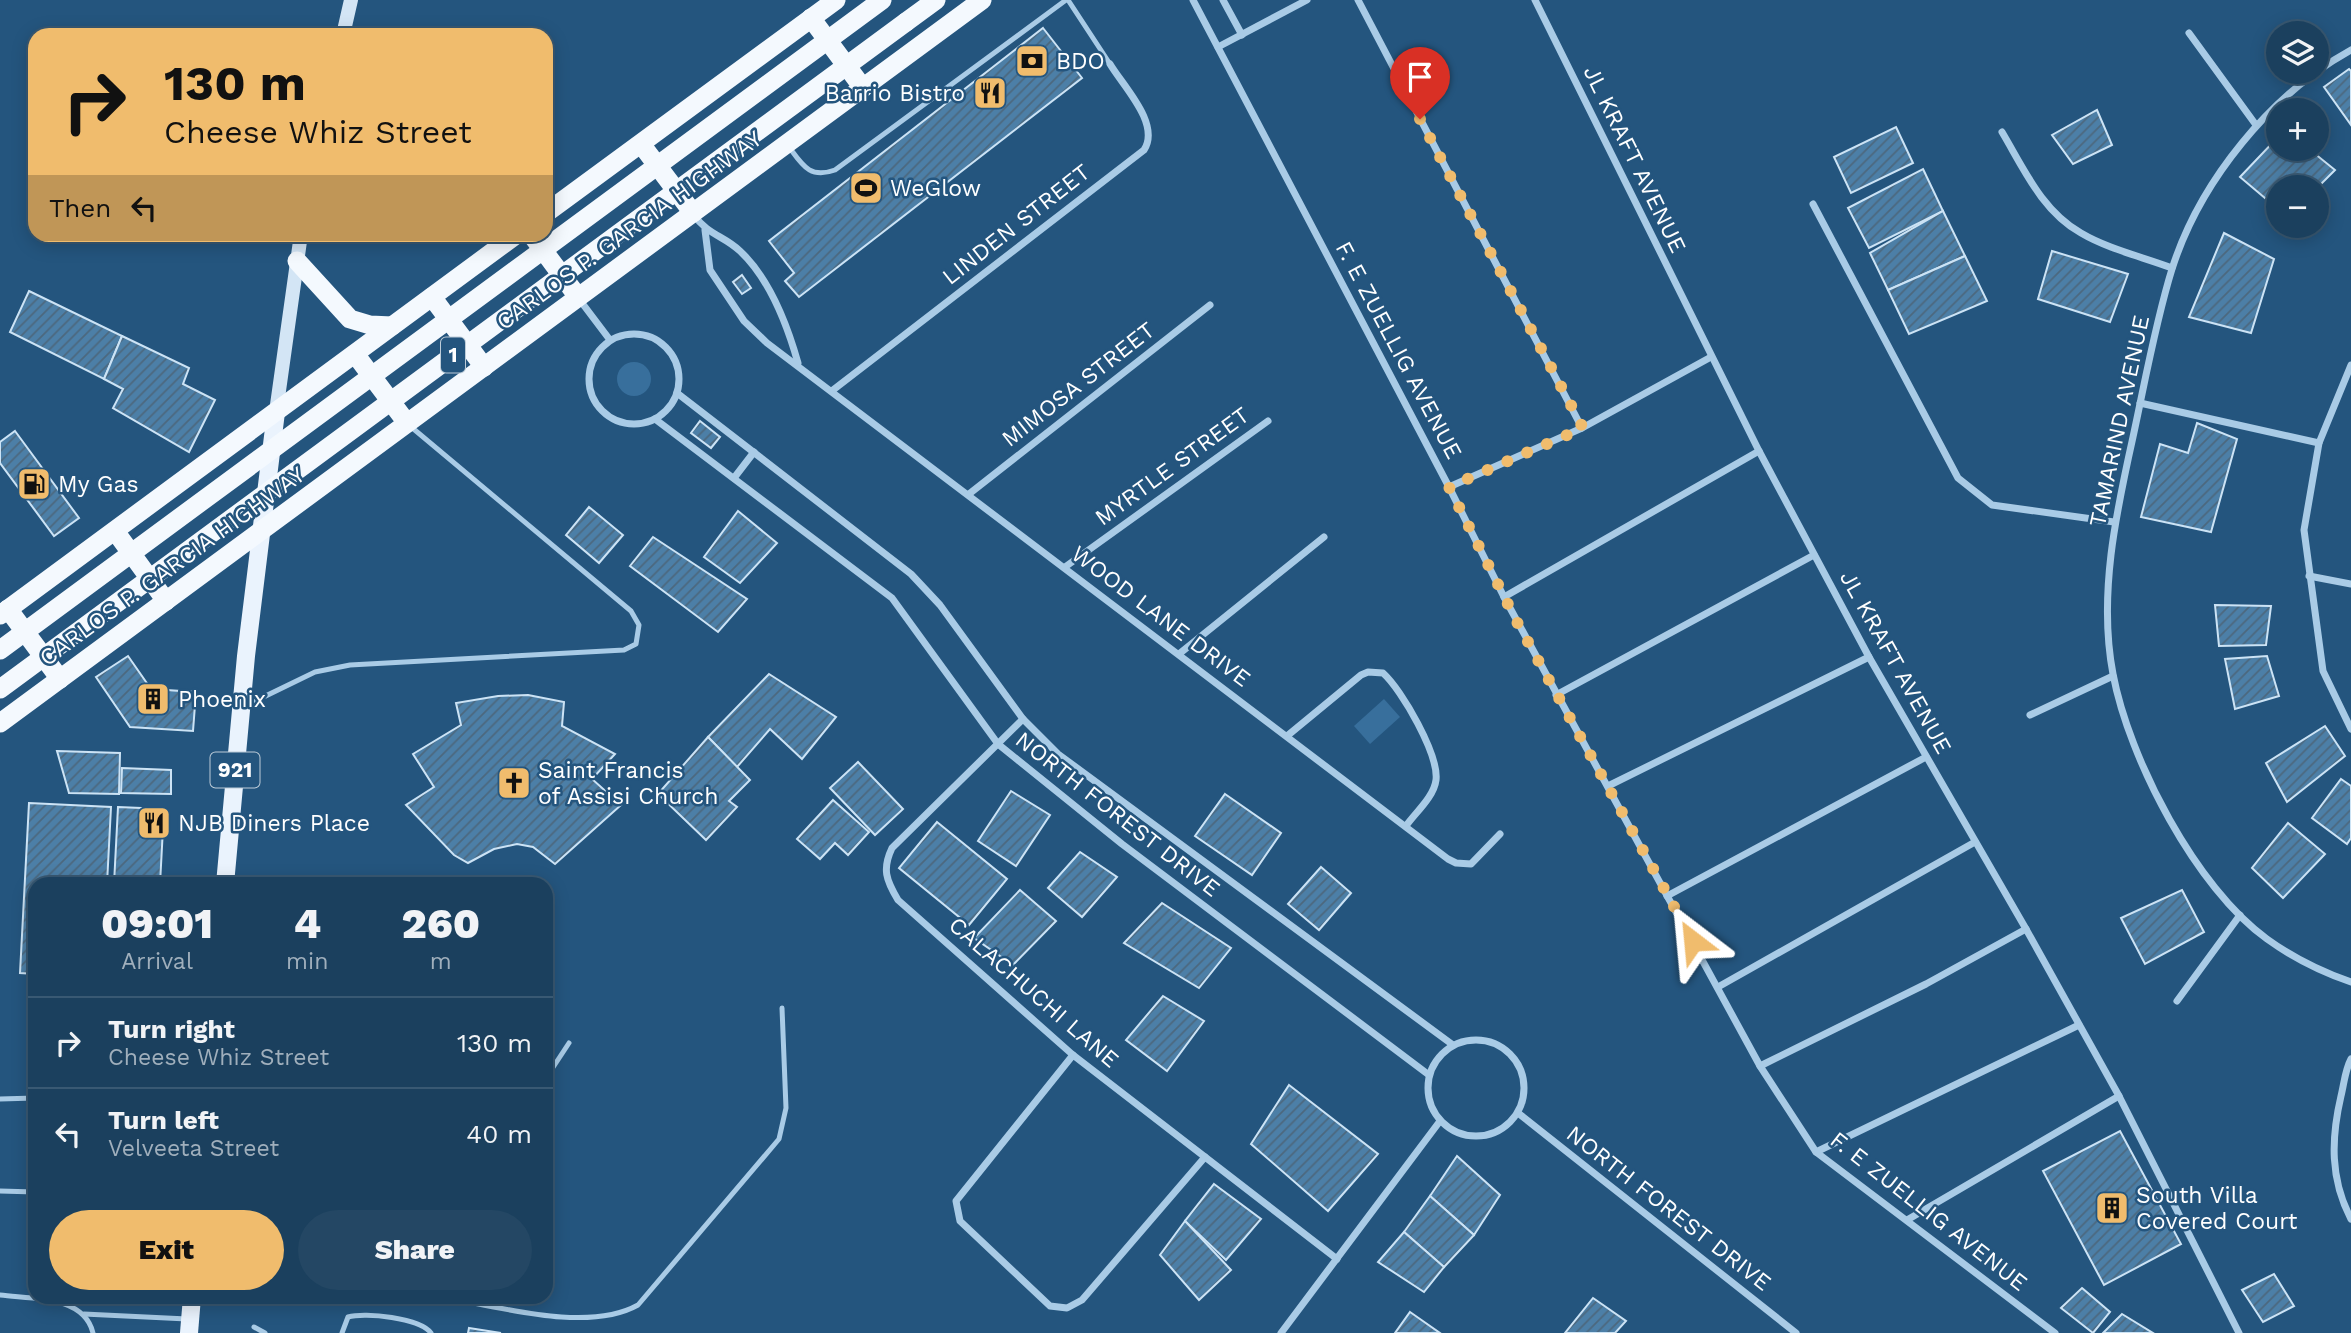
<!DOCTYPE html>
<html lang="en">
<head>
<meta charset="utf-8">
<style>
  body { margin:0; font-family:"Work Sans",sans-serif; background:#244764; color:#f1f3f6; height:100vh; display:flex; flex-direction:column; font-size:26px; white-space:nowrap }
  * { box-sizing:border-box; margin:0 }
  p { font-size:23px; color:#a0afbc }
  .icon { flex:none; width:38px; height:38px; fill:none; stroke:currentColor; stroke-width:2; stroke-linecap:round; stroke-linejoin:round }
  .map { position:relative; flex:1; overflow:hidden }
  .sheet { position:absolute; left:28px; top:877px; width:525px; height:427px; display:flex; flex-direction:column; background:#1b405e; border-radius:21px; box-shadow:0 4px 18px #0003,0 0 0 2px #395973 }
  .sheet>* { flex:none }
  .banner { position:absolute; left:28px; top:28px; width:525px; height:214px; border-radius:21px; box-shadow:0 4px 18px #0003,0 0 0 2px #395973; background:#f0bc6d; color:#111; overflow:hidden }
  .tools { position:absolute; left:2266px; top:21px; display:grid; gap:14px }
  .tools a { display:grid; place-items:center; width:63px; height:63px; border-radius:50%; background:#1b405e; box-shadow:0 4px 18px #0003,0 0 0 2px #395973; font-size:35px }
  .pin { position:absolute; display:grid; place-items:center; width:60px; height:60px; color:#fff; margin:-72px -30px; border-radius:50% 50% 50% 0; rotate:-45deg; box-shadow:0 0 7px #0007 }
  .pin .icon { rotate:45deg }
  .me { position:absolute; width:77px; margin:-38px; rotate:331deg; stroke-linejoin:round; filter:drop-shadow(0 0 5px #0008) }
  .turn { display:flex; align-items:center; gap:24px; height:147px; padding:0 21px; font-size:32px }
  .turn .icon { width:91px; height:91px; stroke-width:2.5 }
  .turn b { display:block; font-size:49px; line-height:60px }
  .then { display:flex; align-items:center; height:66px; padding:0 21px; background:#0003; gap:14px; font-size:26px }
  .eta { display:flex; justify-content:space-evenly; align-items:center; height:119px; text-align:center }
  .eta b { font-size:42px; font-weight:800; line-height:49px }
  .primary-button { display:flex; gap:14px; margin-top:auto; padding:14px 21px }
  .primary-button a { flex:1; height:80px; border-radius:42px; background:#f0bc6d; color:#111; font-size:28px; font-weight:800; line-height:80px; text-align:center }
  .primary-button a+a { background:#244764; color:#f1f3f6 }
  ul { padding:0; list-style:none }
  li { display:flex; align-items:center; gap:21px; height:91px; padding:0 21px; border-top:2px solid #395973 }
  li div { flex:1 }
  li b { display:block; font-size:26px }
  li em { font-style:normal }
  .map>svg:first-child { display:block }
  .green { fill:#386f9c }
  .building { fill:url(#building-hatch); stroke:#cce3f5; stroke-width:2 }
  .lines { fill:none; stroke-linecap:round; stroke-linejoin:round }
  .service { stroke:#a9cbe6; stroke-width:5 }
  .minor { stroke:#a9cbe6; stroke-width:7 }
  .secondary { stroke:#d3e5f5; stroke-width:14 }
  .primary { stroke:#eaf3fd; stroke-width:18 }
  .trunk { stroke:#f4f9fe; stroke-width:19 }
  .trunk-bridge { stroke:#f4f9fe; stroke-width:19 }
  .route { stroke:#f0bc6d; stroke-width:12; stroke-dasharray:0 21.6 }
  .labels { text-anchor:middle; stroke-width:5; stroke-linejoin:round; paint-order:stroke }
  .shield { fill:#24557e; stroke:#bdccd8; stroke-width:2 }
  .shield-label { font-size:21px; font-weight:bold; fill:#fff }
  .poi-label { font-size:23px; fill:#fff; stroke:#24557e; text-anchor:start }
  .street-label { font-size:23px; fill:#fff; stroke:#24557e }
</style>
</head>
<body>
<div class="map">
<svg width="2351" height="1333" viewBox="0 0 2351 1333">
  <defs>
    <pattern id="building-hatch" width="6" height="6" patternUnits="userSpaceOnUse" patternTransform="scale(1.75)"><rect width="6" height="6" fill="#4c7fa7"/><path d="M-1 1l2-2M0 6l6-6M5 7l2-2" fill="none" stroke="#4c687e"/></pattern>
  </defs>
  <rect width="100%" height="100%" fill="#24557e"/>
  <g class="green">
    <circle cx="634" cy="379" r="17"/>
    <polygon points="1384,699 1400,717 1370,744 1354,726"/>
  </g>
  <g class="building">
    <polygon points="1043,28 1082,78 799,297 785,281 794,273 769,241"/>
    <polygon points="2349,69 2351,71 2351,125 2324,87"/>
    <polygon points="2097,110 2112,145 2073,164 2052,135"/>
    <polygon points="1896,127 1913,163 1851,193 1834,157"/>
    <polygon points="2278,137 2278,149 2309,149 2335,170 2317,188 2278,187 2278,209 2240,177"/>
    <polygon points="1923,169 1943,211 1869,248 1848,208"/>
    <polygon points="1943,211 1965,256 1888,290 1870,253"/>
    <polygon points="2224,233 2274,259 2251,333 2189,317"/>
    <polygon points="2052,251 2128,274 2110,322 2038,299"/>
    <polygon points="1965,256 1987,301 1909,334 1888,290"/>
    <polygon points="742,275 751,288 742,294 733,282"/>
    <polygon points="29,291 122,336 104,379 10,332"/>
    <polygon points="122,336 189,368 183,384 215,400 189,452 113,408 123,389 104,379"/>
    <polygon points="700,421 720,437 711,448 691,433"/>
    <polygon points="2197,423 2237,439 2211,532 2141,517 2160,444 2188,453"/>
    <polygon points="15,431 79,518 54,536 0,463 0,442"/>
    <polygon points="589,507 623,535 599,563 566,535"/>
    <polygon points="738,511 777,543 740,583 704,557"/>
    <polygon points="653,537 747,599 718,632 630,566"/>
    <polygon points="2215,605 2271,606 2266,645 2219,646"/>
    <polygon points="128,656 151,689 196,692 193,731 130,727 96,677"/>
    <polygon points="2267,656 2279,696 2235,709 2225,659"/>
    <polygon points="769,674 836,717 802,759 770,729 737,767 708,737"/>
    <polygon points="528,695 564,702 562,726 615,754 592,779 621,805 555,864 533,847 517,844 494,849 468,863 454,855 406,805 434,787 413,754 461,725 456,703 498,696"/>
    <polygon points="2325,726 2345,756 2287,802 2266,763"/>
    <polygon points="708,737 750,780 729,801 737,807 706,840 658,794"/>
    <polygon points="57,751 120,753 119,794 69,793"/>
    <polygon points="858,762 903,809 875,835 830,788"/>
    <polygon points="122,768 171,770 171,794 121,793"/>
    <polygon points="2341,779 2351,786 2351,838 2347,844 2312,818"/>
    <polygon points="1011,791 1050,815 1016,866 978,841"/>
    <polygon points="1225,794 1281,833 1252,875 1195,836"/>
    <polygon points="833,800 869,832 848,855 835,843 820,859 797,839"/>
    <polygon points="29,803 111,807 107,884 35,884 35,974 20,973"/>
    <polygon points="118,807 164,809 160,884 114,884"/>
    <polygon points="937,822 1007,879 969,925 899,868"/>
    <polygon points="2288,823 2325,854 2283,898 2252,868"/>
    <polygon points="1080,852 1117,877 1082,917 1048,888"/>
    <polygon points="1321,867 1351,893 1319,930 1288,904"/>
    <polygon points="1020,890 1056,921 1013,965 974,938"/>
    <polygon points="2182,890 2204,932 2145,964 2121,918"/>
    <polygon points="1162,903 1231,948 1199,988 1124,943"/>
    <polygon points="1163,996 1204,1021 1167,1071 1126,1040"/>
    <polygon points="1289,1085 1378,1154 1328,1211 1251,1144"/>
    <polygon points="2120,1131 2181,1244 2104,1285 2043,1171"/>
    <polygon points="1457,1156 1500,1195 1474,1235 1430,1196"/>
    <polygon points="546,1184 550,1184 546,1210"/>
    <polygon points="1214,1184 1261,1219 1226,1260 1185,1221"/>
    <polygon points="1430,1196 1474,1235 1444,1267 1404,1232"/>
    <polygon points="1185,1221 1231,1270 1199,1300 1160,1255"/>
    <polygon points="1404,1232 1444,1267 1424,1292 1378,1262"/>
    <polygon points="2274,1274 2294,1306 2263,1322 2242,1290"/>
    <polygon points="2082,1288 2110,1312 2093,1333 2061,1308"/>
    <polygon points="1593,1298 1626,1321 1615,1333 1565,1333"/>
    <polygon points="1410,1312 1440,1333 1395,1333"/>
    <polygon points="2122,1314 2153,1333 2103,1333"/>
    <polygon points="469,1328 501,1333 468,1333"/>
  </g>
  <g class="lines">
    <g class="service">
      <polyline points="1068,0 1110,64"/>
      <path d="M789,147C803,166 810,179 835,170L1066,0"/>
      <polyline points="245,706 315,672 350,665 624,650 636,644 639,625 631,611 410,426"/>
      <polyline points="546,1078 569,1043"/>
      <polyline points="0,1099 35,1098"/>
      <polyline points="0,1191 35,1192"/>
      <path d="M0,1295C31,1299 84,1295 93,1333"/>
      <path d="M443,1297C500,1307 588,1333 638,1305L779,1139L786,1108L782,1008"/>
      <polyline points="84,1314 187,1319"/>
      <polyline points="254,1327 265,1333"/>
      <path d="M342,1333L348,1317C365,1312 420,1318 431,1333"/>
    </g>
    <g class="minor">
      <polyline points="1193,0 1449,487 1504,597 1760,1066 1816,1152 2055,1333"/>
      <polyline points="1223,0 1242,35"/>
      <polyline points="1358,0 1582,428"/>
      <polyline points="1535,0 1759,451 1869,657 2026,929 2119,1096 2239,1333"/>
      <polyline points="2189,33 2256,125"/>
      <polyline points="1218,47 1307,0"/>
      <path d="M2351,50C2271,94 2200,181 2172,269C2155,324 2145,382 2133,437C2116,513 2098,596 2113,674C2129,759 2196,888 2267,939C2292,957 2322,972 2351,982"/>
      <path d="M2002,132C2024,169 2042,211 2081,233C2108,249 2143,257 2172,268"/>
      <polyline points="1813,204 1958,478 1992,505 2114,522"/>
      <path d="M693,214C709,236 723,235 740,251C770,279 787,324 798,363"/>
      <polyline points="705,230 710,270 744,321 767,343 1448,859 1456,863 1471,864 1500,834"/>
      <polyline points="579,299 610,340"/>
      <circle cx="634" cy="379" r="45"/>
      <polyline points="2351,365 2319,443 2304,530 2323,671 2351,729"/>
      <path d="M833,390L1144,150C1161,124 1123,86 1110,64"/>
      <polyline points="677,393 911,574 940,605 1023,719 1058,754 1453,1045"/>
      <polyline points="2140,403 2319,443"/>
      <polyline points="655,419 892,598 998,744 1122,844 1429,1075"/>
      <polyline points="734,478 754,452"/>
      <polyline points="1449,487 1582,428 1711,357"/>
      <polyline points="969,494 1210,305"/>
      <polyline points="1065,567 1268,421"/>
      <polyline points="2309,576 2351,584"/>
      <polyline points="1504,597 1759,451"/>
      <polyline points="1179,654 1324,537"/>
      <polyline points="1556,695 1814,555"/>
      <polyline points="2030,715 2113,676"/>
      <path d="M1023,719L892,848C882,869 886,880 898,900L1073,1055L1337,1259"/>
      <path d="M1287,736L1361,675L1368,672L1383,673C1402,690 1439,755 1436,780C1434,797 1415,813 1406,826"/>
      <polyline points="1608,786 1869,657"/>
      <polyline points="1667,896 1926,757"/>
      <polyline points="1718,987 1975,842"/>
      <polyline points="2177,1001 2240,915"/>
      <circle cx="1476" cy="1088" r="48"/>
      <polyline points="1073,1055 956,1201 960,1221 1050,1306 1067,1308 1082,1300 1205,1157"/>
      <path d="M2351,1059C2345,1070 2344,1084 2341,1096C2331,1139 2330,1179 2351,1219"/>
      <polyline points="1760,1066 1926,984 2026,929"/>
      <polyline points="1518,1113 1796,1333"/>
      <polyline points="1816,1152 2079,1025"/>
      <polyline points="1907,1220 2119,1096"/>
      <polyline points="1281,1333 1440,1121"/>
    </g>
    <g class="secondary">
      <polyline points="343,35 351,0"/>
      <polyline points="276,412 301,234"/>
    </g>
    <g class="primary">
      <polyline points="225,884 246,656 276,412"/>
      <polyline points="189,1333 192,1297"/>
    </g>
    <g class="trunk">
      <polyline points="811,18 863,88"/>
      <polyline points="906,22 936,0"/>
      <polyline points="641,144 693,213"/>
      <polyline points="546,213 836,0"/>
      <polyline points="531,234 578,297"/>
      <polyline points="297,261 350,319 370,325 392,326"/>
      <polyline points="432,297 484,367"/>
      <polyline points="355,354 407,423"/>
      <polyline points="115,531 166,601"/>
      <polyline points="8,609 60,679"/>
      <polyline points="0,615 517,234"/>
      <polyline points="0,723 982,0"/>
    </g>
    <g class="trunk-bridge">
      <polyline points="0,650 882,0"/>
      <polyline points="0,689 906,22"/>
    </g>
  </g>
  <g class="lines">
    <polyline class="route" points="1420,119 1583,428 1449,487 1517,622 1693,941"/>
  </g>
  <defs>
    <symbol id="bank-square" viewBox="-11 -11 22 22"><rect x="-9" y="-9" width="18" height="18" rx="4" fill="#f0bc6d" stroke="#24557e"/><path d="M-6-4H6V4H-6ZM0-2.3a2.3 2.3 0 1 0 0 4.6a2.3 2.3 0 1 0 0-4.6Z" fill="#111"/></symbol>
    <symbol id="restaurant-square" viewBox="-11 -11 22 22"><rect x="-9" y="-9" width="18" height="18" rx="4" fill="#f0bc6d" stroke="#24557e"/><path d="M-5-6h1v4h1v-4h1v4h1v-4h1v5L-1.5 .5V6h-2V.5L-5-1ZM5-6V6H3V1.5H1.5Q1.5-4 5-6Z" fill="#111"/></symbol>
    <symbol id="stadium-square" viewBox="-11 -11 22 22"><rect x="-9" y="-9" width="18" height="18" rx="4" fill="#f0bc6d" stroke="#24557e"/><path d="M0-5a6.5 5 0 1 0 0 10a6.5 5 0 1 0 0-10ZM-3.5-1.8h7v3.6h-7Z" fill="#111"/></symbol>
    <symbol id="fuel-square" viewBox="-11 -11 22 22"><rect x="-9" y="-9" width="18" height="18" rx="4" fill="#f0bc6d" stroke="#24557e"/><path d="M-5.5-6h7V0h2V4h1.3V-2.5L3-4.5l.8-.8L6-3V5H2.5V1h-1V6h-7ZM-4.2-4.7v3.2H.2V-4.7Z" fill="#111"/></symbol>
    <symbol id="building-square" viewBox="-11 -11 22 22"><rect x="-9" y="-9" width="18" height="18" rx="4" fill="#f0bc6d" stroke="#24557e"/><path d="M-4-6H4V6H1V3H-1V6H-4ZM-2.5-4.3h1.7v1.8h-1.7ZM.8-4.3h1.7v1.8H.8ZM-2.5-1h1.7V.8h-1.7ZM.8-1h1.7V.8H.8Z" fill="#111"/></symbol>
    <symbol id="church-square" viewBox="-11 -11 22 22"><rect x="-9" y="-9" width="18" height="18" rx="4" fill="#f0bc6d" stroke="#24557e"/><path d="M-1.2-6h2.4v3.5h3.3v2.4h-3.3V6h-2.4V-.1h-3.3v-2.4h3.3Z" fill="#111"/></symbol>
  </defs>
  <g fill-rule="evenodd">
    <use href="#bank-square" x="1013" y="42" width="38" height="38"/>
    <use href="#restaurant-square" x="971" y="74" width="38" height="38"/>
    <use href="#stadium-square" x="847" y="169" width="38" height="38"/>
    <use href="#fuel-square" x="15" y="465" width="38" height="38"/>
    <use href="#building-square" x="134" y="680" width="38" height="38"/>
    <use href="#church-square" x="495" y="764" width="38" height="38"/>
    <use href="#restaurant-square" x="135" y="804" width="38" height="38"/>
    <use href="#building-square" x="2093" y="1189" width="38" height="38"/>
  </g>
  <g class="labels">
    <g class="shield">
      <rect x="441" y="337.5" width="24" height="35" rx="5"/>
      <rect x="210.5" y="752.5" width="49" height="35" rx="5"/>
    </g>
    <g class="shield-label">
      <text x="453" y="362">1</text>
      <text x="235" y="777">921</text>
    </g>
    <g class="poi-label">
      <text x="1056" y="69">BDO</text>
      <text x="965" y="101" text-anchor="end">Barrio Bistro</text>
      <text x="890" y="196">WeGlow</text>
      <text x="58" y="492">My Gas</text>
      <text x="178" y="707">Phoenix</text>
      <text x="538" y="778">Saint Francis<tspan x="538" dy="26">of Assisi Church</tspan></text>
      <text x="178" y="831">NJB Diners Place</text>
      <text x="2136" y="1203">South Villa<tspan x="2136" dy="26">Covered Court</tspan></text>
    </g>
    <g class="street-label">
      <text transform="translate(1635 159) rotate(64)" y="8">JL KRAFT AVENUE</text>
      <text transform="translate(1016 224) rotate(-38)" y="8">LINDEN STREET</text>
      <text transform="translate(629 230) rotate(-36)" y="8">CARLOS P. GARCIA HIGHWAY</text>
      <text transform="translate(1399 350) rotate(62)" y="8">F. E ZUELLIG AVENUE</text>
      <text transform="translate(1078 384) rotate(-38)" y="8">MIMOSA STREET</text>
      <text transform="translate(2119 421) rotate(-78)" y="8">TAMARIND AVENUE</text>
      <text transform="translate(1172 466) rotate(-36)" y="8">MYRTLE STREET</text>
      <text transform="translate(172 566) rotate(-36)" y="8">CARLOS P. GARCIA HIGHWAY</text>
      <text transform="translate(1161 616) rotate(37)" y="8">WOOD LANE DRIVE</text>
      <text transform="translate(1896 662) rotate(61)" y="8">JL KRAFT AVENUE</text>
      <text transform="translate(1118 814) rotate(38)" y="8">NORTH FOREST DRIVE</text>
      <text transform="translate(1034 992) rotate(41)" y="8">CALACHUCHI LANE</text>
      <text transform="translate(1669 1208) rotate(38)" y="8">NORTH FOREST DRIVE</text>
      <text transform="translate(1929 1211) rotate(38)" y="8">F. E ZUELLIG AVENUE</text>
    </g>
  </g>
</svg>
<div class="tools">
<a><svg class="icon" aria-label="layers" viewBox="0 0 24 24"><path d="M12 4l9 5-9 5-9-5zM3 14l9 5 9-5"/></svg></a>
<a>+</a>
<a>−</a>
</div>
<div class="pin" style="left:1420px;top:119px;background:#d93025"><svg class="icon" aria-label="arrive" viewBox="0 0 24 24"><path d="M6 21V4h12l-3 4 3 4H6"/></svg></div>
<svg class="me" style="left:1693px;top:941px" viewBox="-20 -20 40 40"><path d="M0-17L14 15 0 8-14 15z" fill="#f0bc6d" stroke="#fff" stroke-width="4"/></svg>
<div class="banner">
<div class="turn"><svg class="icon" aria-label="right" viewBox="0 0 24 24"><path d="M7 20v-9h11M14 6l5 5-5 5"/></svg><div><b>130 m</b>Cheese Whiz Street</div></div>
<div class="then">Then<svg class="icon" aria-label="left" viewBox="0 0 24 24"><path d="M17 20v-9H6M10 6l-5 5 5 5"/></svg></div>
</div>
<section class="sheet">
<div class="eta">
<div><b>09:01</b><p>Arrival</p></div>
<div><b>4</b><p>min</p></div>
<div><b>260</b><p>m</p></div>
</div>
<ul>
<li><svg class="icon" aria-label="right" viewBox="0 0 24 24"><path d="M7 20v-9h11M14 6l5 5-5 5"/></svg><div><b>Turn right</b><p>Cheese Whiz Street</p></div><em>130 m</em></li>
<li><svg class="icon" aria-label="left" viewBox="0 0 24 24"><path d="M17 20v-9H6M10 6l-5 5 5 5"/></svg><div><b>Turn left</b><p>Velveeta Street</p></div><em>40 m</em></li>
</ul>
<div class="primary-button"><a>Exit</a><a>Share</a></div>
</section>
</div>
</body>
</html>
